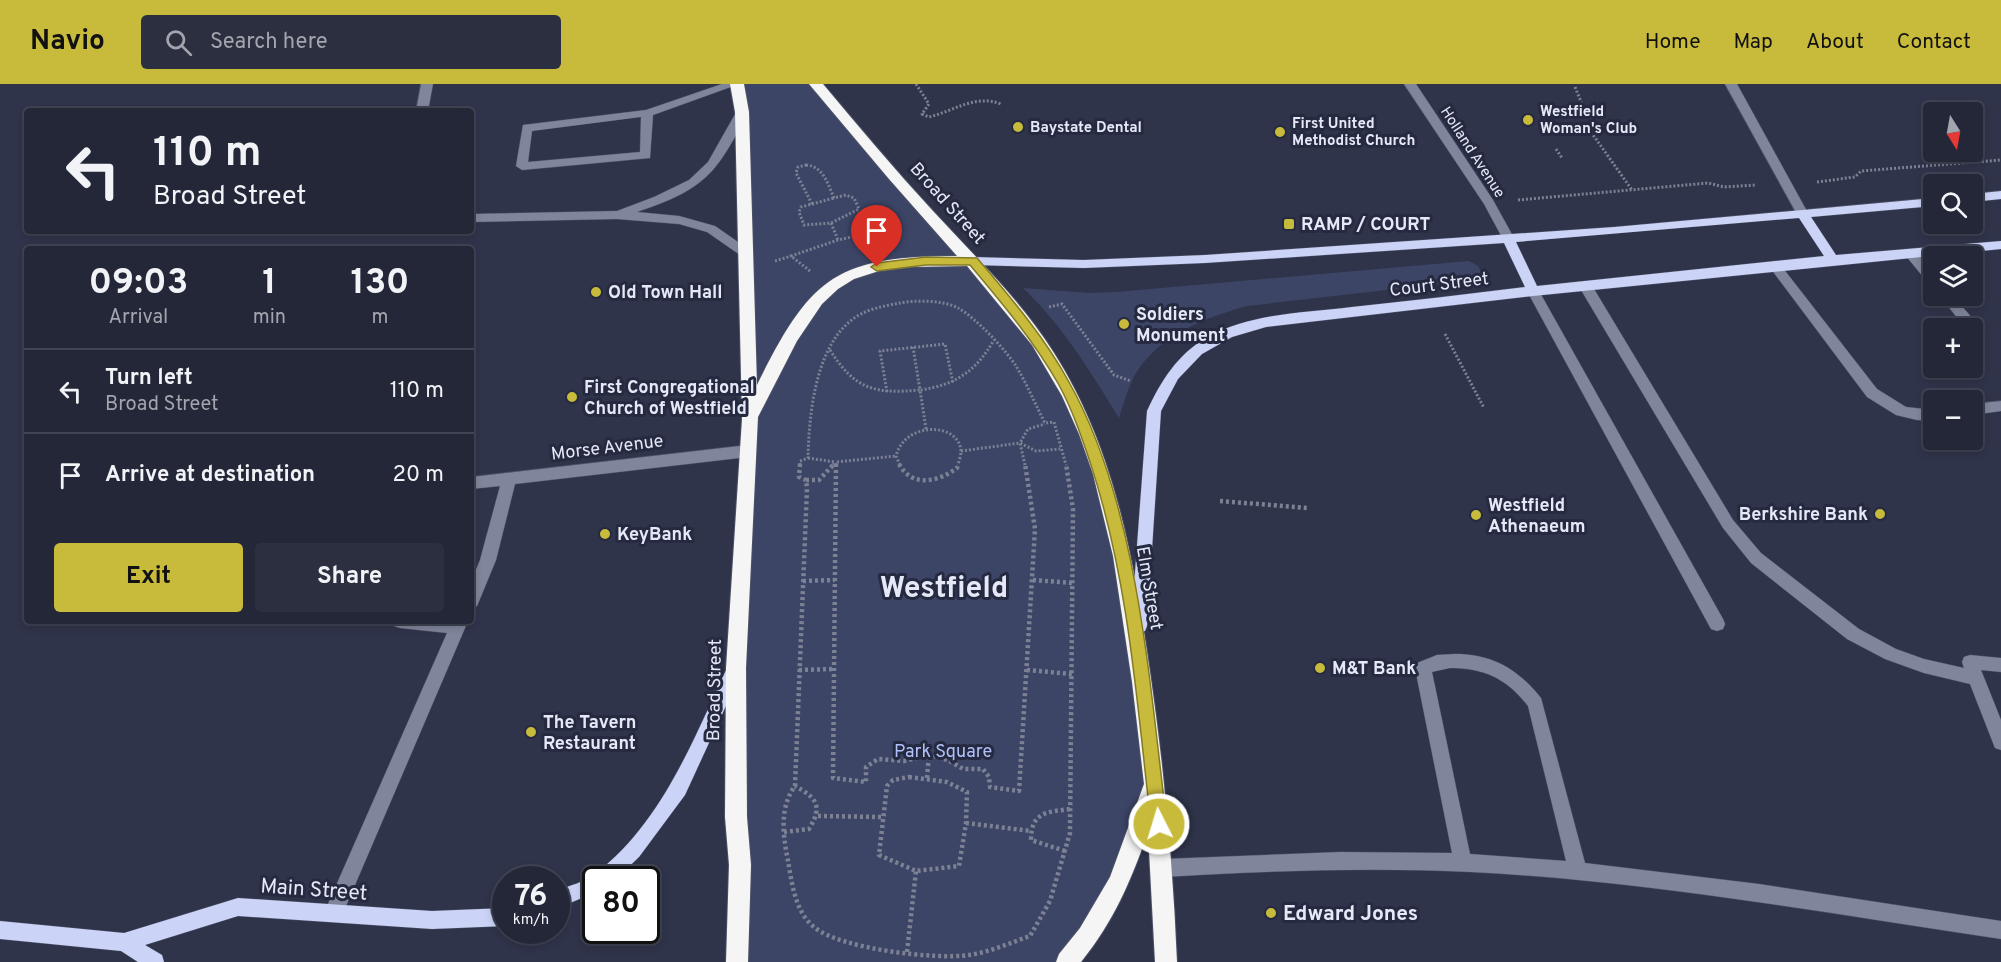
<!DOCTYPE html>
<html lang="en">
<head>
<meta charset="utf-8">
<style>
  body { margin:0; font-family:Overpass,sans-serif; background:#2b2f40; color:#f1f3f6; height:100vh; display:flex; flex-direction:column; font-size:22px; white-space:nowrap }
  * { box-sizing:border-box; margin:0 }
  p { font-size:20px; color:#a3a5ae }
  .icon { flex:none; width:33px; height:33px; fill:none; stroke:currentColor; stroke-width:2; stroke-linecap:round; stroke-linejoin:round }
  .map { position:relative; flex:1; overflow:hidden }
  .sheet { position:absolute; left:24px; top:162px; width:450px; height:378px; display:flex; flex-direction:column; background:#232738; border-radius:6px; box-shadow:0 3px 9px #0003,0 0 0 2px #404453 }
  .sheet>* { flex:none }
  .hud { position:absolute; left:24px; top:24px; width:450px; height:126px; border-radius:6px; box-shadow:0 3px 9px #0003,0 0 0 2px #404453; background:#232738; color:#f1f3f6; overflow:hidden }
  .needle { width:39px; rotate:169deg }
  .controls { position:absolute; left:1923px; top:18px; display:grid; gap:12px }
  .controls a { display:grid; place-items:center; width:60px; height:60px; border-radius:6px; background:#232738; box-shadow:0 3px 9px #0003,0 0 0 2px #404453; font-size:30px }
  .speed { position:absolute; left:492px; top:782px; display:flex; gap:12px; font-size:30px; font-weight:700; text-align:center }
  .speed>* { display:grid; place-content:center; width:78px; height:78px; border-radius:50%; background:#232738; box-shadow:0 3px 9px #0003,0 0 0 2px #404453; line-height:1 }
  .speed small { font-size:15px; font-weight:400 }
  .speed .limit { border:3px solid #111; border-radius:9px; background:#fff; color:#111 }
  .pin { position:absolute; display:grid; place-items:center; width:51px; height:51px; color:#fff; margin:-62px -26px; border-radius:50% 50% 50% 0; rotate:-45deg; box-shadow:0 0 6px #0007 }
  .pin .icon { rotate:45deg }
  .me { position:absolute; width:66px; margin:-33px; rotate:355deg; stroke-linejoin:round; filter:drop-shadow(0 0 4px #0008) }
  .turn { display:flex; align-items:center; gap:21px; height:126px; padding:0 30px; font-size:27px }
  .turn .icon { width:78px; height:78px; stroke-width:2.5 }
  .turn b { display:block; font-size:42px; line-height:51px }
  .eta { display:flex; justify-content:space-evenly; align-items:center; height:102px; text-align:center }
  .eta b { font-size:36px; font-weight:700; line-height:42px }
  .action { display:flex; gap:12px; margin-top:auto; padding:12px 30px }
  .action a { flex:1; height:69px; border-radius:6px; background:#c8bb3b; color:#111; font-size:24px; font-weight:700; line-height:69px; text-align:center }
  .action a+a { background:#2b2f40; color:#f1f3f6 }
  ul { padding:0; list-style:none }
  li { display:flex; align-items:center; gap:18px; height:84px; padding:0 30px; border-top:2px solid #404453 }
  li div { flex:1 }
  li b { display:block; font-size:22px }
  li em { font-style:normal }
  header { display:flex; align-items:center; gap:36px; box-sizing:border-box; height:84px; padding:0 30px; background:#c8bb3b; color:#111 }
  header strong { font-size:28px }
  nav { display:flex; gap:33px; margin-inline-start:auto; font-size:21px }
  .search { width:420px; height:54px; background:#2b2f40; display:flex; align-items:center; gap:15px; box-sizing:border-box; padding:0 21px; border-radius:6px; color:#a3a5ae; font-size:22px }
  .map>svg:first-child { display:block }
  .green { fill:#3d4567 }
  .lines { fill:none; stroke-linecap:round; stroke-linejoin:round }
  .minor-casing { stroke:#4c5167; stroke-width:1 }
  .major-casing { stroke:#4c5167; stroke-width:1 }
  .highway-casing { stroke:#4c5167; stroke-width:2 }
  .path-far1 { stroke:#7c8194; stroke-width:3; stroke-dasharray:2 2; stroke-linecap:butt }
  .path { stroke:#7c8194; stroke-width:4.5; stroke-dasharray:3 3; stroke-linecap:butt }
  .minor { fill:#7f859a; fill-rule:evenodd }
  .major { fill:#cbd4f7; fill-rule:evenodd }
  .highway { fill:#f5f5f5; fill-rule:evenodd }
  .route { fill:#c8bb3b; stroke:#827a26; stroke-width:1.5 }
  .poi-dot { fill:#c8bb3b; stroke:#252a40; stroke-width:2 }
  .labels { text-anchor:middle; stroke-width:6; stroke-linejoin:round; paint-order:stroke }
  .far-poi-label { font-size:15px; font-weight:bold; fill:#e4e8f7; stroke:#252a40; text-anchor:start }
  .far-street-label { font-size:15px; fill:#e4e8f7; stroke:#252a40 }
  .street-label { font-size:18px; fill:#e4e8f7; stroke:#252a40 }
  .poi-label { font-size:18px; font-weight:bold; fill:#e4e8f7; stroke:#252a40; text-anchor:start }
  .park-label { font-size:18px; fill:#b1c0f9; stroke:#252a40 }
  .near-street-label { font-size:21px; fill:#e4e8f7; stroke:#252a40 }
  .near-poi-label { font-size:21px; font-weight:bold; fill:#e4e8f7; stroke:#252a40; text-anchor:start }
  .town-label { font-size:30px; font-weight:bold; fill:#e4e8f7; stroke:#252a40 }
</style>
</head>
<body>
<header>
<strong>Navio</strong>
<div class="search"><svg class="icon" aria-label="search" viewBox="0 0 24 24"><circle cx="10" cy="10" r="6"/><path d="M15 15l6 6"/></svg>Search here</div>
<nav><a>Home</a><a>Map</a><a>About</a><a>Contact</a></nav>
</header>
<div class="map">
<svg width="2001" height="878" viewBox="0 0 2001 878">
  <rect width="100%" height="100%" fill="#2f344b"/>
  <g class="green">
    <polygon points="737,0 817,0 1049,274 1098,382 1155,696 1119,799 1066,878 735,878 750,335"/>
    <path d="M1469,177L1478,182L1483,192L1474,196L1247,222C1203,234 1151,254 1131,299C1126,310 1123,322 1119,334C1090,287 1063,242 1023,204L1088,209L1116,208Z"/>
  </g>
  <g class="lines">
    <defs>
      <g id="minor">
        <polygon points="421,0 433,0 428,27 416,27"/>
        <path d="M722,0H739L653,31L650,74L522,86L516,82L523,41L646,26ZM641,33L640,68L528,78L532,47Z"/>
        <polygon points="1404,0 1416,0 1493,116 1514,154 1512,157 1504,157 1484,120"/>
        <polygon points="1725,0 1737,0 1809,131 1807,134 1799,134"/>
        <path d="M742,24L748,28C716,91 705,105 637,128L679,132L715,142L751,167L753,170L751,173H743L707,148L679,140L617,135L471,138V130L617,127L654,113L689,96L708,78L738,25Z"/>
        <polygon points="28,147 43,147 37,151 30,150"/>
        <polygon points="1910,165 1914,166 1934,188 1934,201 1929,200 1906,172 1904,169"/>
        <polygon points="1775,177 1779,179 1877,305 1906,323 1934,326 1934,337 1917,336 1896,331 1867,313 1771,185 1769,182"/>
        <polygon points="1586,198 1591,200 1733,436 1761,469 1859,545 1896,565 1924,575 1964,584 1962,578 1964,573 1970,571 2001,574 2001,588 1981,586 2001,636 2001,666 1995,664 1970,600 1924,589 1885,575 1847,555 1751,479 1723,444 1581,206 1580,203"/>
        <polygon points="1533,202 1539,207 1723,535 1725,540 1723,545 1717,547 1711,545 1527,207"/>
        <polygon points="1940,212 1953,212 1973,235 1975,238 1973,241 1963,241"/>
        <polygon points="2001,317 2001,327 1972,331 1972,320"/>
        <polygon points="748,361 753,363 755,367 753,371 748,373 515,400 496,476 477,522 471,524 471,498 480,476 500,402 471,405 471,393"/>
        <polygon points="392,537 468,537 340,836 333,838 326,836 324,829 447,549 400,544 394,542"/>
        <path d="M1455,570C1492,570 1518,585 1541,614L1585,779L1759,800L2001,837V855C1825,829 1649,797 1471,788C1368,783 1266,787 1163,793L1157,790L1154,784L1157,778L1163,775L1340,768L1452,769L1415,584L1417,579L1437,571ZM1450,584C1485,584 1507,595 1528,622L1566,777L1470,770L1432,588Z"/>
      </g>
      <g id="major">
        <polygon points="2001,107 2001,115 1972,118 1972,110"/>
        <path d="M1934,114V122L1811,133L1836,171L2001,157V165L1533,212L1266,243L1232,253L1202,270L1178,295L1161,327L1147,542L1145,547L1139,549L1133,547L1131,542L1147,327C1161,297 1177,271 1206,254C1250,229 1304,229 1352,223C1410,217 1467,210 1525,203L1504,159L1205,179L1084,184L973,181L967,177L973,173L1084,176L1205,171L1614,143ZM1799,134L1824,172L1537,202L1516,158Z"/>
        <path d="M734,580L740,582L742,587L685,711L639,773L616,795H596V808L556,825V807C568,802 585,798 595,790C662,739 693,656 728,582Z"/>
        <polygon points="238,814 432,827 506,824 506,842 432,845 238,832 145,861 162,871 164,878 138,878 121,867 0,855 0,837 124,849"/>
      </g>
      <path id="highway" d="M730,0H744L749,28L757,301C810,194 835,172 957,172L889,95L809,0H823C859,43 895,86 933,127C975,173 1020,215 1054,269C1115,365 1134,477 1150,588C1164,684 1173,781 1177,878H1155L1148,748C1131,797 1114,837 1081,878H1056L1059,870L1080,844L1110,793L1144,700L1132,598L1113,472L1093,390L1079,350L1062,312L1032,261L967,182L910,183L879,187L854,195L838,205L822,220L797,257L758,333L746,584L747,733L751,781L748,878H726L729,781L725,733L726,584L742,335L735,28Z"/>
    </defs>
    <use href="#minor" class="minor-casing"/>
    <use href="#major" class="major-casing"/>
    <use href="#highway" class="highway-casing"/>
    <g class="path-far1">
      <path d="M916,0L929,20L922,30L929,33C954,27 975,10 1001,20"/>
      <polyline points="1575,3 1586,30 1595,38 1591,48 1632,106"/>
      <polyline points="1556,65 1562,74"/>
      <path d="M806,81C823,82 828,100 834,114L846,111L854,114L859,125L831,139L804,141L799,128L801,123L812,120L796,89L798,83Z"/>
      <polyline points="1817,98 1855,93 1861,87 2001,76"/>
      <polyline points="1518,116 1708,99 1724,103 1755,101"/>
      <polyline points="812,120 834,114"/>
      <polyline points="831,139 838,156"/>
      <polyline points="775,177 791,172"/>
      <polyline points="810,187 791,172 838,156 902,142"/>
      <polyline points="1049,223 1062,220 1114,291 1131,297"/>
      <polyline points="1445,250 1484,324"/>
      <path d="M830,266C855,306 875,310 920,306L913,263"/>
      <polyline points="887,308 880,267 945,260 953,299"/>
      <path d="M926,345L920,306C956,301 976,287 994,256"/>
      <polyline points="961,367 1020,359 1036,367 1060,365"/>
      <polyline points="808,374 835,378"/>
      <path d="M800,381V377L808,374C809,331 815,263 853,235C866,225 884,222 900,219C916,216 943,216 958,224C976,234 1005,265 1016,282C1027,300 1035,320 1045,339L1054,338L1066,381"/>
      <polyline points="833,381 836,378"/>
      <polyline points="836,381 836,378 896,372"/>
      <path d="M900,381L896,372C905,337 959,338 961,367C961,371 959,377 958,381"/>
      <polyline points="1025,381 1020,359 1028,345 1045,340"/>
    </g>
    <g class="path">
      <path d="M800,380L799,393L806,396L807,404L795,702C779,724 783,751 788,777C792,799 795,828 814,843C840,865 936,876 969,871C990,868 1010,859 1030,852L1050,817L1070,749L1073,425L1066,380"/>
      <polyline points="836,380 833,694 866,698 866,683 878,675 904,677 929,671 948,676 963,685 983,685 989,693 990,703 1019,707 1035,445 1025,380"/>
      <path d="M899,380C912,404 938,398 957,384L958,380"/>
      <polyline points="806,396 819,396 834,380"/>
      <polyline points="1220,417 1308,424"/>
      <polyline points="1033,496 1073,499"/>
      <polyline points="803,497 835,496"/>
      <polyline points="799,586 834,585"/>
      <polyline points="1027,586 1072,590"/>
      <polygon points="909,693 947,698 967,708 966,739 959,782 916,787 879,771 887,702 893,696"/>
      <polyline points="927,694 929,671"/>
      <polyline points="818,732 883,733"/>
      <polyline points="966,739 1031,747"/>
      <path d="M784,748L809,745C823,722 817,714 795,702"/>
      <path d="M1065,767L1031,756C1031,728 1047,728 1070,725"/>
      <polyline points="907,868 916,787"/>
    </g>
    <use href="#minor" class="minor"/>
    <use href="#major" class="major"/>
    <use href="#highway" class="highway"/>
  </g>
  <path class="route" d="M926,173L977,174C1010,213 1044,252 1069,298C1139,423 1149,599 1167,740L1165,745L1159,748L1153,745L1151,740C1137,620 1129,497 1091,381C1082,354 1073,327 1059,301C1034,257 1002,219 970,181H926L877,187L871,183L877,179Z"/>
  <g class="poi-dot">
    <circle cx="1528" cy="36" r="6"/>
    <circle cx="1018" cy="43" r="6"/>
    <circle cx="1280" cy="48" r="6"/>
    <rect x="1283" y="134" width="12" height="12" rx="3"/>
    <circle cx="596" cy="208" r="6"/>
    <circle cx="1124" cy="240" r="6"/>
    <circle cx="572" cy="313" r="6"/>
    <circle cx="1880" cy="430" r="6"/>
    <circle cx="1476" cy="431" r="6"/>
    <circle cx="605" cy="450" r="6"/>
    <circle cx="1320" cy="584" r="6"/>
    <circle cx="531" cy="648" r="6"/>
    <circle cx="1271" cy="829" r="6"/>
  </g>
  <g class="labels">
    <g class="far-poi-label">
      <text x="1540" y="32">Westfield<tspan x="1540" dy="17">Woman's Club</tspan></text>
      <text x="1292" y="44">First United<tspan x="1292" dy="17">Methodist Church</tspan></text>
      <text x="1030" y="48">Baystate Dental</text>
    </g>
    <g class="far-street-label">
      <text transform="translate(1473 68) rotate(57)" y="5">Holland Avenue</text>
    </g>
    <g class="street-label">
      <text transform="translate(948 119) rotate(48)" y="6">Broad Street</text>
      <text transform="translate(1439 200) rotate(-7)" y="6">Court Street</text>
      <text transform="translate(607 363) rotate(-7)" y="6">Morse Avenue</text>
      <text transform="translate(1150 504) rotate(80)" y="6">Elm Street</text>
      <text transform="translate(714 606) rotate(-89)" y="6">Broad Street</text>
    </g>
    <g class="poi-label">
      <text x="1301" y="146">RAMP / COURT</text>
      <text x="608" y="214">Old Town Hall</text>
      <text x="1136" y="236">Soldiers<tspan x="1136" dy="21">Monument</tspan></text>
      <text x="584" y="309">First Congregational<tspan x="584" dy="21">Church of Westfield</tspan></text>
      <text x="1488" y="427">Westfield<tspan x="1488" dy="21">Athenaeum</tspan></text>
      <text x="1868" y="436" text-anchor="end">Berkshire Bank</text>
      <text x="617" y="456">KeyBank</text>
      <text x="1332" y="590">M&amp;T Bank</text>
      <text x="543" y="644">The Tavern<tspan x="543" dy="21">Restaurant</tspan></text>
    </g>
    <g class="park-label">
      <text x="943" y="673">Park Square</text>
    </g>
    <g class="near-street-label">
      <text transform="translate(314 805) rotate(4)" y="7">Main Street</text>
    </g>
    <g class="near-poi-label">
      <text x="1283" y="836">Edward Jones</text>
    </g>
    <g class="town-label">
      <text x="944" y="513">Westfield</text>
    </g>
  </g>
</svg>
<div class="controls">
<a><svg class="needle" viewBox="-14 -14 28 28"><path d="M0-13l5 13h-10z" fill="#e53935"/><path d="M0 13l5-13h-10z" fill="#a3a5ae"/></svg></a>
<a><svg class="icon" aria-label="search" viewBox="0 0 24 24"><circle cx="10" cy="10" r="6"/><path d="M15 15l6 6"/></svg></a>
<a><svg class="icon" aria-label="layers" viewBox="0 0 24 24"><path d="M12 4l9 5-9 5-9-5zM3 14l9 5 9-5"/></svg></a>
<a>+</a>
<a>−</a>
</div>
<div class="speed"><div>76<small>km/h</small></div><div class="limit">80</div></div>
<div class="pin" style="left:877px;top:183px;background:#d93025"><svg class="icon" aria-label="arrive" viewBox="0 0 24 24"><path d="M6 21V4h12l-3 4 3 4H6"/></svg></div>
<svg class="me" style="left:1159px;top:740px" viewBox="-20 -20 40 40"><circle r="17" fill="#c8bb3b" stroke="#fff" stroke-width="3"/><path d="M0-11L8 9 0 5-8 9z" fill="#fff"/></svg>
<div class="hud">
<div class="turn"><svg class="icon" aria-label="left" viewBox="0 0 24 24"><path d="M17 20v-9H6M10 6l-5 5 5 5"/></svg><div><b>110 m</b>Broad Street</div></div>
</div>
<section class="sheet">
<div class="eta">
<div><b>09:03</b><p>Arrival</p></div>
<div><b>1</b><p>min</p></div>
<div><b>130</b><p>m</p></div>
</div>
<ul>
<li><svg class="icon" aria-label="left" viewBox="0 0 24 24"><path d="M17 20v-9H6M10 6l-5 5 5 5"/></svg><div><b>Turn left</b><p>Broad Street</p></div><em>110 m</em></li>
<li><svg class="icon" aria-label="arrive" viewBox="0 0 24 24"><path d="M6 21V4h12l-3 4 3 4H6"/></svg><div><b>Arrive at destination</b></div><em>20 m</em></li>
</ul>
<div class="action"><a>Exit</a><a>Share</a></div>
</section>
</div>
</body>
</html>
